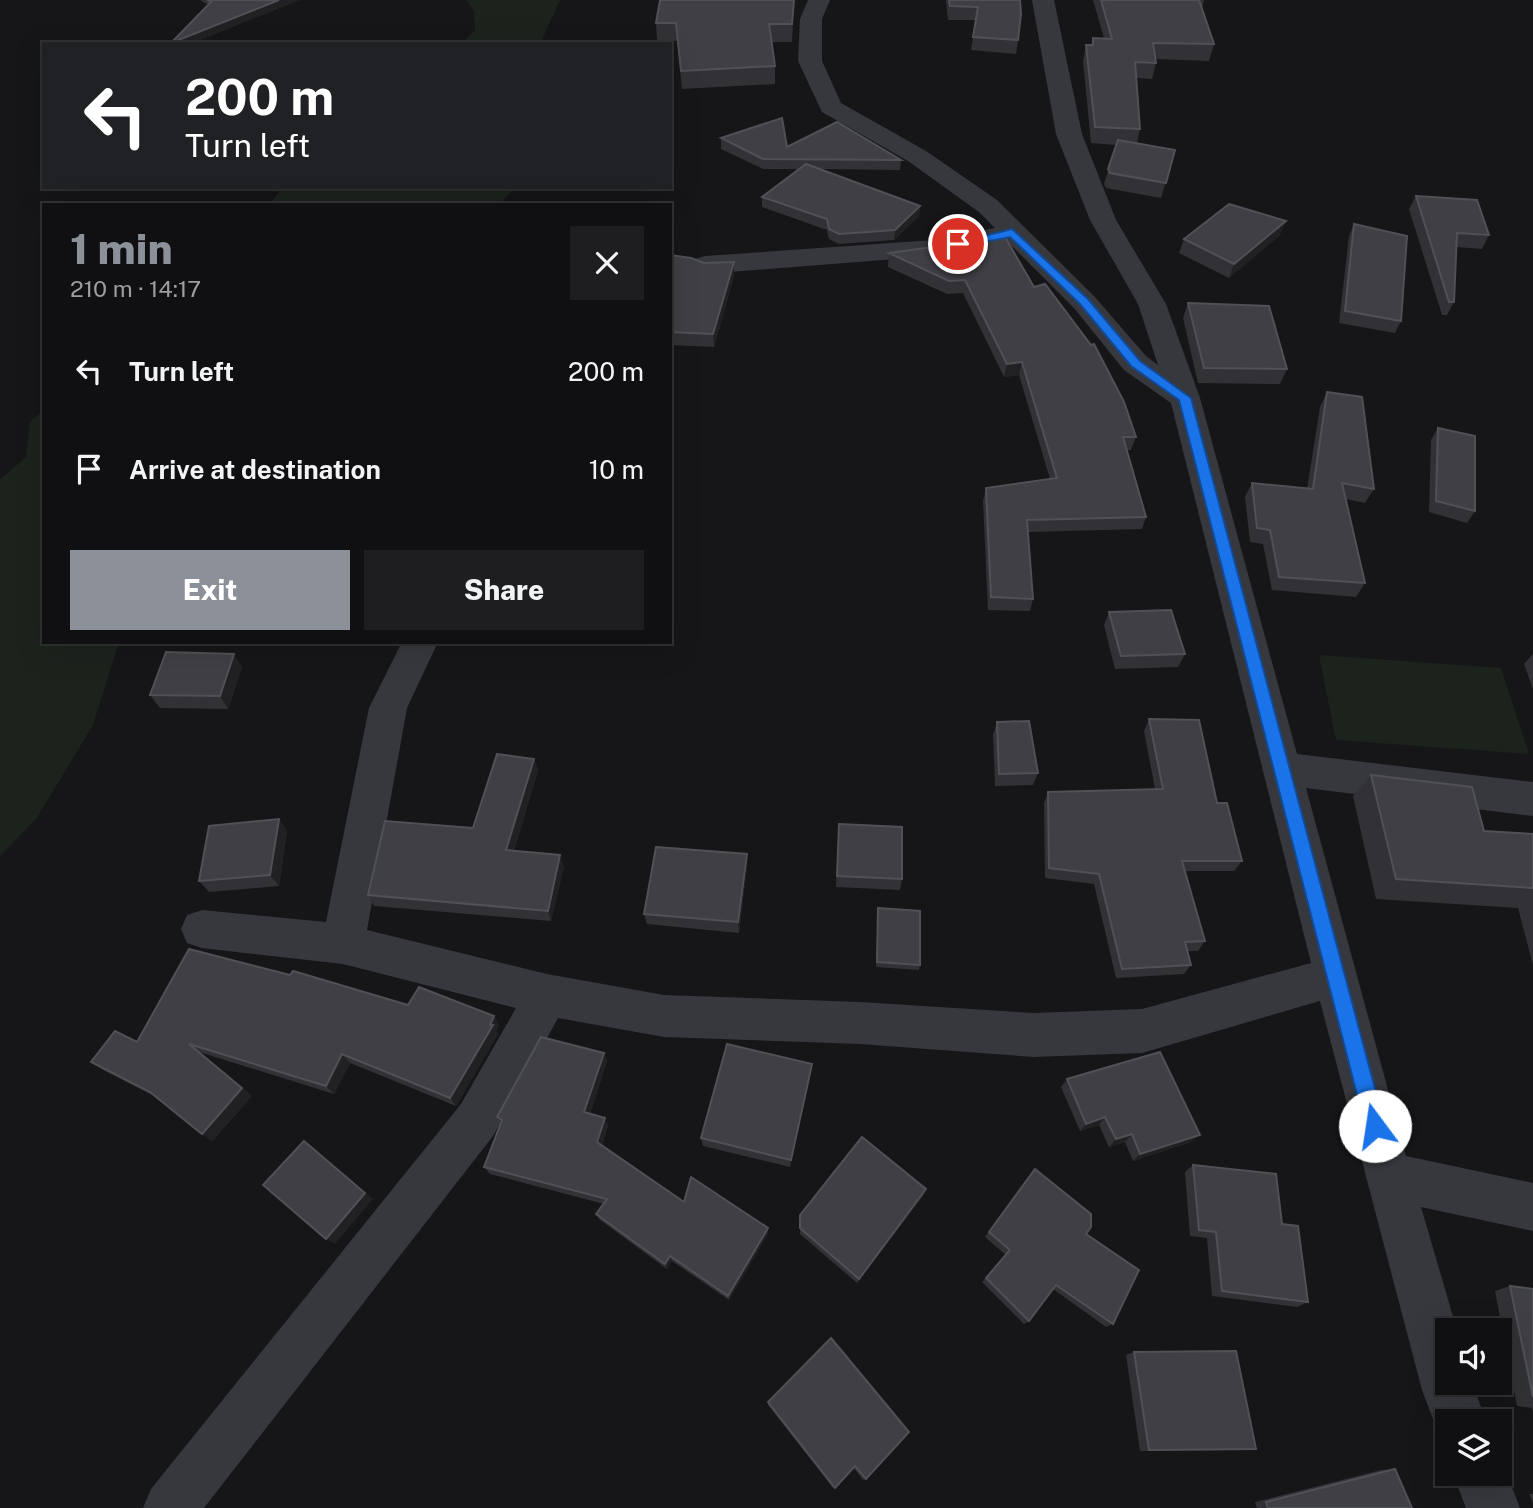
<!DOCTYPE html>
<html lang="en">
<head>
<meta charset="utf-8">
<style>
  body { margin:0; font-family:"Public Sans",sans-serif; background:#1e1e20; color:#f1f3f6; height:100vh; display:flex; flex-direction:column; font-size:26px; white-space:nowrap }
  * { box-sizing:border-box; margin:0 }
  p { font-size:23px; color:#9c9d9f }
  .icon { flex:none; width:38px; height:38px; fill:none; stroke:currentColor; stroke-width:2; stroke-linecap:round; stroke-linejoin:round }
  .map { position:relative; flex:1; overflow:hidden }
  .details { position:absolute; left:42px; top:203px; width:630px; height:441px; display:flex; flex-direction:column; background:#101012; border-radius:0px; box-shadow:0 7px 28px #0002,0 0 0 2px #303032 }
  .details>* { flex:none }
  .top-card { position:absolute; left:42px; top:42px; width:630px; height:147px; border-radius:0px; box-shadow:0 7px 28px #0002,0 0 0 2px #303032; background:#202124; color:#fff; overflow:hidden }
  .controls { position:absolute; left:1435px; top:1318px; display:grid; gap:14px }
  .controls a { display:grid; place-items:center; width:77px; height:77px; border-radius:0px; background:#101012; box-shadow:0 7px 28px #0002,0 0 0 2px #303032; font-size:35px }
  .pin { position:absolute; display:grid; place-items:center; width:60px; height:60px; color:#fff; margin:-30px; border:4px solid #fff; border-radius:50%; box-shadow:0 2px 7px #0007 }
  .me { position:absolute; width:77px; margin:-38px; rotate:346deg; stroke-linejoin:round; filter:drop-shadow(0 0 5px #0008) }
  .turn { display:flex; align-items:center; gap:24px; height:147px; padding:0 28px; font-size:32px }
  .turn .icon { width:91px; height:91px; stroke-width:2.5 }
  .turn b { display:block; font-size:49px; line-height:60px }
  .round { display:grid; place-items:center; flex:none; width:74px; height:74px; border-radius:0px; background:#1e1e20 }
  .overview { display:flex; align-items:center; justify-content:space-between; height:119px; padding:0 28px }
  h1 { font-size:42px; font-weight:800; line-height:52px; color:#8c9099 }
  .action { display:flex; gap:14px; margin-top:auto; padding:14px 28px }
  .action a { flex:1; height:80px; border-radius:0px; background:#8c9099; color:#fff; font-size:28px; font-weight:800; line-height:80px; text-align:center }
  .action a+a { background:#1e1e20; color:#f1f3f6 }
  ul { padding:0; list-style:none }
  li { display:flex; align-items:center; gap:21px; height:98px; padding:0 28px }
  li div { flex:1 }
  li b { display:block; font-size:26px }
  li em { font-style:normal }
  .map>svg:first-child { display:block }
  .green { fill:#1c231d }
  .lines { fill:none; stroke-linecap:round; stroke-linejoin:round }
  .minor { fill:#37383d; fill-rule:evenodd }
  .wall { fill:#323236 }
  .shaded-wall { fill:#212124 }
  .building { fill:#3f3f44; stroke:#4f5156; stroke-width:2 }
  .route { fill:#1a73e8; stroke:#114b97; stroke-width:2 }
</style>
</head>
<body>
<div class="map">
<svg width="1533" height="1508" viewBox="0 0 1533 1508">
  <rect width="100%" height="100%" fill="#161618"/>
  <g class="green">
    <polygon points="466,0 560,0 540,44 461,44 475,30 474,11"/>
    <polygon points="283,187 515,187 499,205 269,205"/>
    <polygon points="44,410 44,642 119,642 93,725 36,819 0,856 0,480 26,457 30,422"/>
    <polygon points="1319,655 1501,668 1529,754 1336,740"/>
  </g>
  <g class="lines">
    <g class="minor">
      <polygon points="808,0 830,0 822,19 822,61 841,103 926,151 997,200 1094,296 1146,356 1158,365 1138,304 1090,220 1056,134 1032,0 1054,0 1082,134 1116,220 1166,304 1200,398 1297,754 1533,782 1533,816 1306,788 1406,1156 1533,1183 1533,1231 1421,1207 1457,1330 1447,1330 1447,1382 1472,1382 1486,1421 1447,1421 1447,1442 1441,1440 1422,1390 1320,1001 1142,1053 1033,1057 860,1044 664,1037 558,1018 493,1136 204,1508 143,1508 151,1489 461,1104 516,1008 343,964 202,948 187,943 181,929 187,915 202,910 326,922 369,708 402,642 438,642 407,708 367,930 547,974 664,995 860,1002 1033,1013 1142,1009 1311,963 1171,403 1124,370 1074,308 1008,242 934,256 705,274 695,271 691,265 695,259 705,256 934,240 995,228 979,212 908,161 822,112 798,61 800,19"/>
      <polygon points="1500,1456 1520,1508 1466,1508 1453,1474 1500,1474"/>
    </g>
  </g>
  <g class="wall">
    <polygon points="200,0 299,0 190,44 171,44 208,5"/>
    <polygon points="794,0 792,42 772,42 775,66 775,84 682,89 677,41 657,40 656,23"/>
    <polygon points="946,0 1020,0 1018,40 1016,54 971,50 976,20 948,20"/>
    <polygon points="1093,0 1204,0 1202,8 1214,44 1209,61 1156,59 1156,63 1152,79 1137,78 1140,129 1137,143 1175,150 1161,198 1106,188 1104,184 1116,145 1091,143 1083,61 1086,45 1091,45 1093,38 1104,38"/>
    <polygon points="721,138 901,160 900,170 820,169 920,206 919,216 894,240 839,244 829,239 827,230 762,207 762,197 799,169 763,169 721,149"/>
    <polygon points="1416,196 1489,235 1482,249 1456,247 1454,302 1447,315 1442,315 1409,209"/>
    <polygon points="1354,224 1401,321 1395,333 1339,323 1349,236"/>
    <polygon points="1280,235 1229,278 1179,253 1184,239"/>
    <polygon points="889,253 1034,287 1136,437 1131,450 1127,450 1146,517 1142,529 1028,532 1033,599 1030,611 988,610 983,501 986,488 1050,479 1019,375 1004,377 963,293 947,294 888,267"/>
    <polygon points="670,255 704,263 734,262 734,276 714,347 670,345"/>
    <polygon points="1188,303 1287,369 1280,384 1198,383 1183,318"/>
    <polygon points="1327,392 1374,489 1365,503 1346,499 1365,583 1356,597 1272,590 1263,544 1250,542 1245,497 1252,483 1307,489 1320,407"/>
    <polygon points="1438,428 1475,511 1467,523 1429,512 1431,440"/>
    <polygon points="1109,612 1185,654 1178,667 1115,669 1104,625"/>
    <polygon points="1533,654 1533,689 1524,664"/>
    <polygon points="242,667 228,709 160,708 150,695"/>
    <polygon points="1149,719 1217,803 1242,861 1234,871 1185,871 1205,941 1198,951 1187,951 1191,965 1184,974 1116,978 1094,884 1045,878 1044,803 1048,792 1155,789 1144,731"/>
    <polygon points="997,722 1038,773 1033,785 995,786 993,735"/>
    <polygon points="534,759 538,770 514,851 564,866 551,921 374,906 368,895 473,828"/>
    <polygon points="1371,775 1484,831 1533,834 1533,965 1518,908 1376,899 1353,796"/>
    <polygon points="279,819 287,831 279,886 209,892 199,881"/>
    <polygon points="839,824 902,879 900,890 836,887"/>
    <polygon points="747,854 747,866 739,933 647,924 644,914"/>
    <polygon points="878,908 920,965 919,970 876,967"/>
    <polygon points="408,1005 494,1016 499,1025 496,1031 498,1034 456,1106 350,1063 334,1094 199,1052 252,1096 212,1141 156,1097 103,1070 91,1062 137,1042"/>
    <polygon points="604,1053 607,1061 590,1114 605,1118 608,1126 602,1145 684,1202 768,1234 729,1300 672,1261 667,1269 600,1220 596,1214 604,1204 490,1174 484,1167 501,1123 497,1117"/>
    <polygon points="812,1064 811,1072 790,1167 703,1146 701,1138"/>
    <polygon points="1067,1079 1191,1142 1133,1161 1125,1142 1109,1147 1099,1125 1080,1131 1061,1087"/>
    <polygon points="1193,1165 1282,1224 1308,1302 1297,1307 1212,1296 1207,1238 1190,1236 1185,1172"/>
    <polygon points="1035,1169 1086,1234 1113,1324 1106,1327 1053,1289 1029,1321 1024,1324 982,1282 1006,1255 985,1237"/>
    <polygon points="926,1189 923,1196 857,1283 800,1234 800,1215"/>
    <polygon points="1510,1286 1533,1289 1533,1412 1532,1408 1517,1406 1495,1291"/>
    <polygon points="831,1338 866,1479 863,1480 853,1467 833,1488 768,1405 768,1402"/>
    <polygon points="1134,1352 1256,1449 1245,1450 1140,1451 1126,1355"/>
    <polygon points="1395,1469 1412,1508 1257,1508 1255,1502 1381,1470"/>
    <polygon points="1529,1494 1533,1494 1533,1503"/>
  </g>
  <g class="shaded-wall">
    <polygon points="279,0 299,0 190,44 171,43"/>
    <polygon points="920,206 919,216 894,240 895,230"/>
    <polygon points="1286,221 1280,235 1229,278 1234,264"/>
    <polygon points="734,262 734,276 714,347 713,334"/>
    <polygon points="1022,362 1019,375 1004,377 1007,364"/>
    <polygon points="234,654 242,667 228,709 220,696"/>
    <polygon points="534,759 538,770 511,860 506,850"/>
    <polygon points="279,819 287,831 279,886 270,875"/>
    <polygon points="747,854 747,866 739,933 738,922"/>
    <polygon points="560,855 564,866 551,921 548,911"/>
    <polygon points="494,1016 499,1025 496,1031 498,1034 456,1106 450,1098"/>
    <polygon points="189,1044 252,1096 212,1141 202,1134"/>
    <polygon points="604,1053 607,1061 588,1120 584,1112"/>
    <polygon points="342,1054 350,1063 334,1094 326,1086"/>
    <polygon points="812,1064 811,1072 790,1167 791,1160"/>
    <polygon points="1105,1117 1099,1125 1080,1131 1086,1124"/>
    <polygon points="605,1118 608,1126 600,1149 597,1142"/>
    <polygon points="1132,1134 1125,1142 1109,1147 1116,1139"/>
    <polygon points="1200,1135 1191,1142 1133,1161 1140,1154"/>
    <polygon points="304,1141 373,1199 335,1244 326,1239"/>
    <polygon points="926,1189 923,1196 857,1283 859,1279"/>
    <polygon points="768,1228 768,1234 729,1300 728,1296"/>
    <polygon points="670,1256 672,1261 667,1269 665,1264"/>
  </g>
  <g class="building">
    <polygon points="208,0 279,0 171,43 211,2"/>
    <polygon points="660,0 794,0 792,24 769,24 775,66 681,71 676,23 656,23"/>
    <polygon points="949,0 1020,0 1021,14 1018,40 973,37 978,7 950,6"/>
    <polygon points="1101,0 1199,0 1214,44 1153,43 1156,63 1135,62 1140,129 1095,127 1086,45 1093,45 1093,38 1112,39"/>
    <polygon points="782,118 787,147 837,122 901,160 763,159 721,138"/>
    <polygon points="1118,140 1175,150 1166,183 1110,173 1108,169"/>
    <polygon points="806,164 920,206 895,230 839,234 829,229 827,219 762,197"/>
    <polygon points="1416,196 1477,200 1489,235 1457,233 1454,302 1449,302"/>
    <polygon points="1229,204 1286,221 1234,264 1184,239"/>
    <polygon points="1354,224 1407,236 1401,321 1345,311"/>
    <polygon points="1005,237 1034,287 1045,284 1091,345 1094,344 1124,402 1136,437 1123,437 1146,517 1027,520 1033,599 991,597 986,488 1057,478 1022,362 1007,364 965,280 949,281 889,253"/>
    <polygon points="670,255 691,258 704,263 734,262 713,334 670,332"/>
    <polygon points="1188,303 1269,306 1287,369 1204,368"/>
    <polygon points="1327,392 1362,397 1374,489 1342,483 1365,583 1279,577 1270,530 1257,528 1252,483 1313,489"/>
    <polygon points="1438,428 1475,436 1475,511 1436,501"/>
    <polygon points="1171,610 1185,654 1121,656 1109,612"/>
    <polygon points="166,652 234,654 220,696 150,695"/>
    <polygon points="1149,719 1199,720 1217,803 1227,803 1242,861 1182,861 1205,941 1185,942 1191,965 1122,969 1099,874 1049,868 1048,792 1163,789"/>
    <polygon points="1029,721 1038,773 999,774 997,722"/>
    <polygon points="497,754 534,759 506,850 560,855 548,911 368,895 385,821 473,828"/>
    <polygon points="1371,775 1472,787 1484,831 1533,834 1533,888 1396,879"/>
    <polygon points="279,819 270,875 199,881 209,826"/>
    <polygon points="839,824 902,827 902,879 837,876"/>
    <polygon points="656,847 747,854 738,922 644,914"/>
    <polygon points="878,908 920,911 920,965 877,962"/>
    <polygon points="189,949 290,975 293,971 408,1005 419,987 494,1016 490,1025 493,1025 450,1098 342,1054 326,1086 189,1044 242,1088 202,1134 150,1092 91,1062 115,1031 137,1042"/>
    <polygon points="541,1037 604,1053 584,1112 605,1118 597,1142 684,1202 691,1177 768,1228 728,1296 670,1256 665,1264 596,1214 607,1199 484,1167 502,1120 497,1117"/>
    <polygon points="727,1044 812,1064 791,1160 701,1138"/>
    <polygon points="1160,1052 1200,1135 1140,1154 1132,1134 1116,1139 1105,1117 1086,1124 1067,1079"/>
    <polygon points="862,1137 926,1189 859,1279 800,1228 800,1215"/>
    <polygon points="304,1141 365,1193 326,1239 263,1185"/>
    <polygon points="1193,1165 1276,1174 1282,1224 1298,1226 1308,1302 1222,1291 1216,1232 1199,1230"/>
    <polygon points="1035,1169 1091,1214 1091,1227 1086,1234 1139,1270 1113,1324 1056,1285 1029,1321 986,1278 1010,1250 989,1232"/>
    <polygon points="1510,1286 1533,1289 1533,1397"/>
    <polygon points="831,1338 909,1432 866,1479 855,1466 835,1488 768,1402"/>
    <polygon points="1236,1351 1256,1449 1149,1450 1134,1352"/>
    <polygon points="1395,1469 1412,1508 1268,1508 1266,1502"/>
  </g>
  <polygon class="route" points="1012,229 1088,299 1140,361 1191,398 1385,1126 1382,1133 1375,1135 1368,1133 1365,1126 1179,400 1131,366 1080,304 1010,237 958,247 952,244"/>
</svg>
<div class="controls">
<a><svg class="icon" aria-label="sound" viewBox="0 0 24 24"><path d="M4 9h4l5-4v14l-5-4H4zM17 9q2 3 0 6"/></svg></a>
<a><svg class="icon" aria-label="layers" viewBox="0 0 24 24"><path d="M12 4l9 5-9 5-9-5zM3 14l9 5 9-5"/></svg></a>
</div>
<div class="pin" style="left:958px;top:244px;background:#d93025"><svg class="icon" aria-label="arrive" viewBox="0 0 24 24"><path d="M6 21V4h12l-3 4 3 4H6"/></svg></div>
<svg class="me" style="left:1375px;top:1126px" viewBox="-20 -20 40 40"><circle r="19" fill="#fff"/><path d="M0-13L10 11 0 6-10 11z" fill="#1a73e8"/></svg>
<div class="top-card">
<div class="turn"><svg class="icon" aria-label="left" viewBox="0 0 24 24"><path d="M17 20v-9H6M10 6l-5 5 5 5"/></svg><div><b>200 m</b>Turn left</div></div>
</div>
<section class="details">
<div class="overview"><div><h1>1 min</h1><p>210 m · 14:17</p></div><a class="round"><svg class="icon" aria-label="close" viewBox="0 0 24 24"><path d="M6 6l12 12M18 6L6 18"/></svg></a></div>
<ul>
<li><svg class="icon" aria-label="left" viewBox="0 0 24 24"><path d="M17 20v-9H6M10 6l-5 5 5 5"/></svg><div><b>Turn left</b></div><em>200 m</em></li>
<li><svg class="icon" aria-label="arrive" viewBox="0 0 24 24"><path d="M6 21V4h12l-3 4 3 4H6"/></svg><div><b>Arrive at destination</b></div><em>10 m</em></li>
</ul>
<div class="action"><a>Exit</a><a>Share</a></div>
</section>
</div>
</body>
</html>
